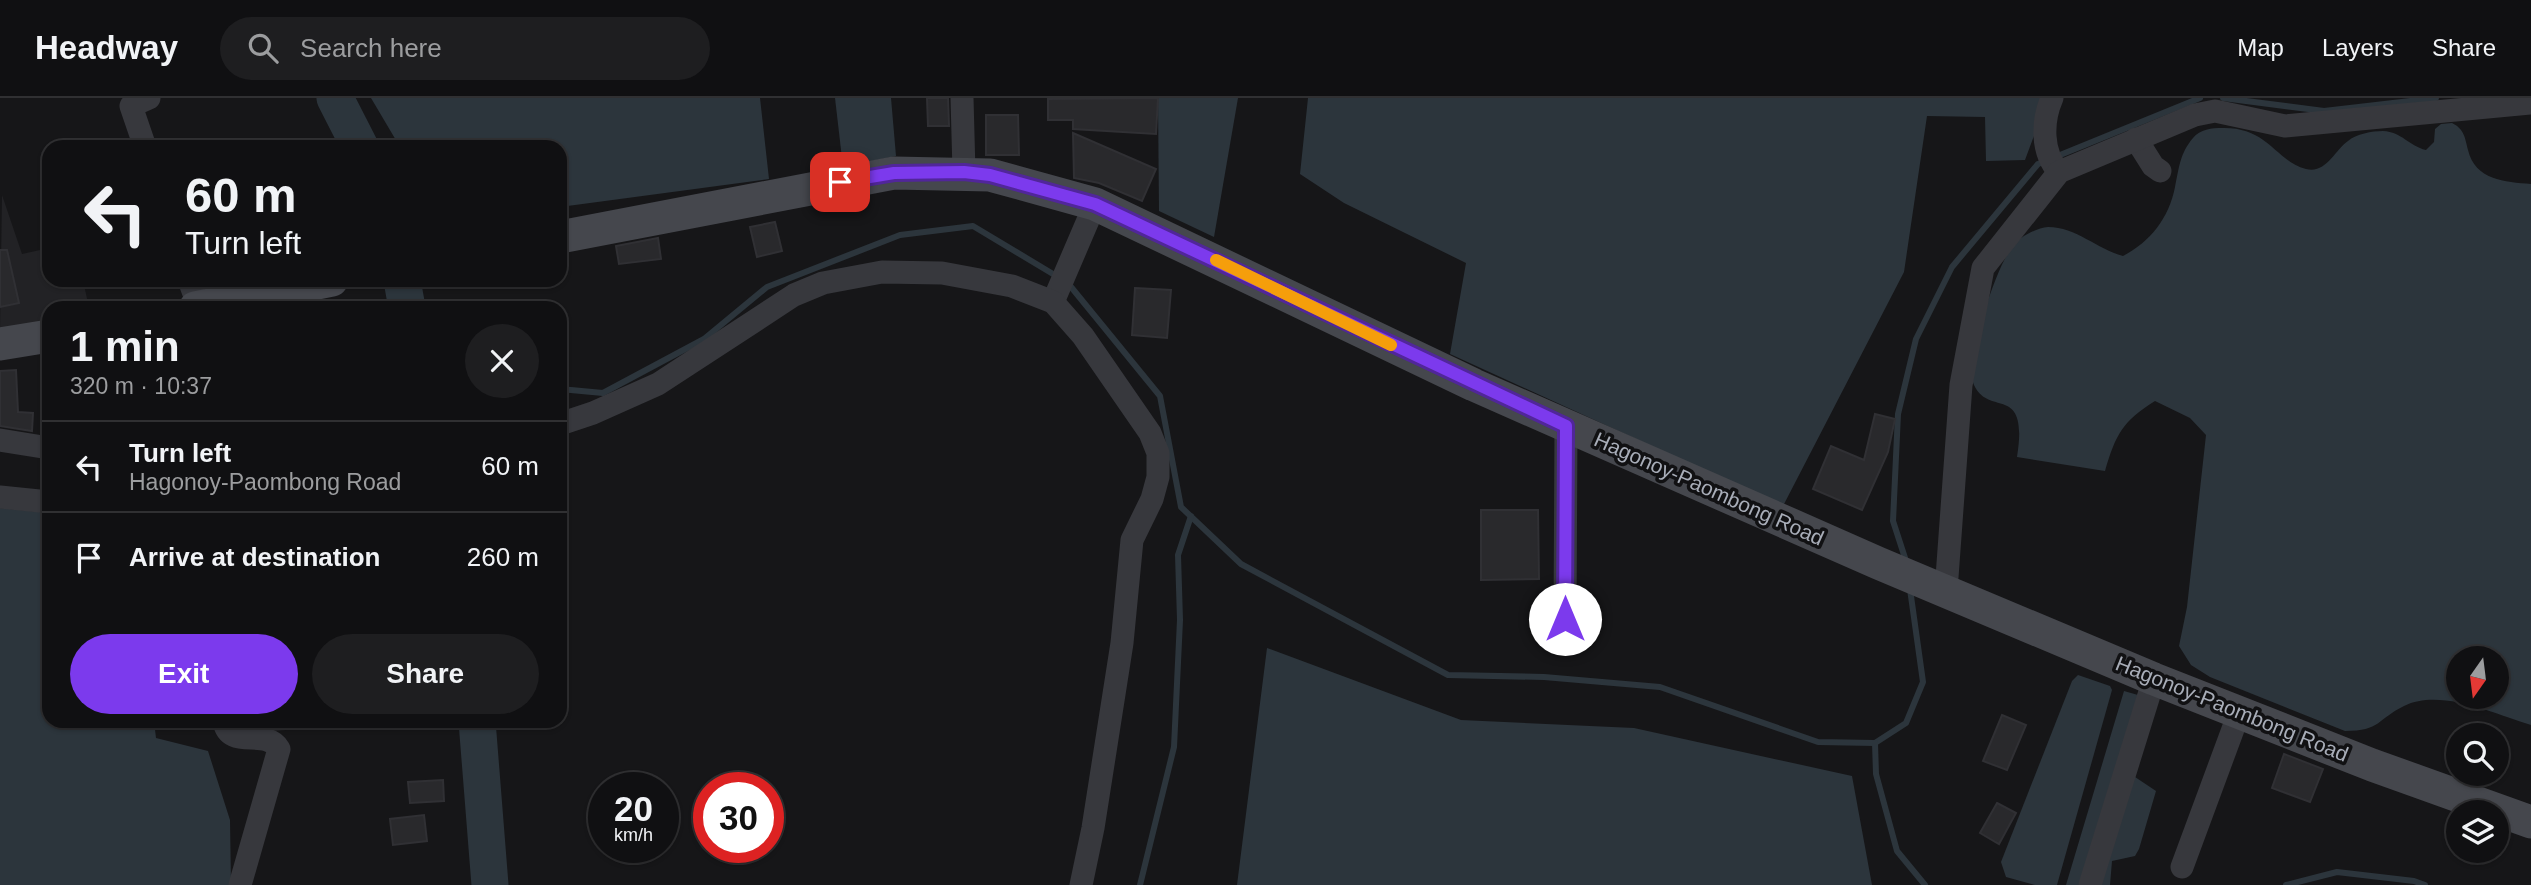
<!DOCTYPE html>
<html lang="en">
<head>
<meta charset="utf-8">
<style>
  body { margin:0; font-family:Arial,sans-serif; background:#1e1e20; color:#f1f3f6; height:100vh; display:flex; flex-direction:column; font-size:26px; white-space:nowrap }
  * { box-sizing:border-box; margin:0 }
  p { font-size:23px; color:#9c9d9f }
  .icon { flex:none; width:38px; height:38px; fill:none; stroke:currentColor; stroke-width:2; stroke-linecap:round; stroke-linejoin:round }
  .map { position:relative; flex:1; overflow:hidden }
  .panel { position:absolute; left:42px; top:203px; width:525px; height:427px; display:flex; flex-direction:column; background:#101012; border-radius:21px; box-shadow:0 2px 5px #0004,0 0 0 2px #303032 }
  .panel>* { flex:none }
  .hud { position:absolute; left:42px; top:42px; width:525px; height:147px; border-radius:21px; box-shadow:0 2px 5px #0004,0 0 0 2px #303032; background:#101012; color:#f1f3f6; overflow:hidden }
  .needle { width:46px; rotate:194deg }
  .buttons { position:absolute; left:2446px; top:548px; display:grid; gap:14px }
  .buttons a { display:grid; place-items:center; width:63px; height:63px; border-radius:50%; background:#101012; box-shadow:0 2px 5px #0004,0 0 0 2px #303032; font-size:35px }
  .speed { position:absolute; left:588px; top:674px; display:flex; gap:14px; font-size:35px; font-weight:700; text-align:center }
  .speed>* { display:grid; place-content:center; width:91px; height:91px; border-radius:50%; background:#101012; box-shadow:0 2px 5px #0004,0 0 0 2px #303032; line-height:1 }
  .speed small { font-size:18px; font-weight:400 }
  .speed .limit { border:10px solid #d22; background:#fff; color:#111 }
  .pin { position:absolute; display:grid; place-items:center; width:60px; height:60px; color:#fff; margin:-30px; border-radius:14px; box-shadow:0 4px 10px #0006 }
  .me { position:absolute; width:77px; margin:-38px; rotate:0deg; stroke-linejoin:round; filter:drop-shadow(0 0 5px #0008) }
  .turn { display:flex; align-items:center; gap:24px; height:147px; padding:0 28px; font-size:32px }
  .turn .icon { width:91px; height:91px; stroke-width:2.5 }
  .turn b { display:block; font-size:49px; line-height:60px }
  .round { display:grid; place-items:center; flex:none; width:74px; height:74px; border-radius:37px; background:#1e1e20 }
  .overview { display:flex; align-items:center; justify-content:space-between; height:119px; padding:0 28px }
  h1 { font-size:42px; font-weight:700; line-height:52px }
  .button { display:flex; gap:14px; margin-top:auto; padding:14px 28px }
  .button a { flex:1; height:80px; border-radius:42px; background:#7c3aed; color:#fff; font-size:28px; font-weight:700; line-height:80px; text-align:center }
  .button a+a { background:#1e1e20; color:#f1f3f6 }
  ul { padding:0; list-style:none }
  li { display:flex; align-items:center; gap:21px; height:91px; padding:0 28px; border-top:2px solid #303032 }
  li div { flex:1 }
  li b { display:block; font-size:26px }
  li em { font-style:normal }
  header { display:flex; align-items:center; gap:42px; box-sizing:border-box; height:98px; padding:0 35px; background:#101012; border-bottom:2px solid #303032 }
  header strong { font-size:33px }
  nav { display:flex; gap:38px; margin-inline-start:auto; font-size:24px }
  .search { width:490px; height:63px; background:#1e1e20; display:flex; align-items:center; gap:18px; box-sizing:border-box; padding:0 24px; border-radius:38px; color:#9c9d9f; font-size:26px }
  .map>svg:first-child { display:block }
  .built { fill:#222225 }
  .water { fill:#2c353c; fill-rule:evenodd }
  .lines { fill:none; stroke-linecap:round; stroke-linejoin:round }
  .stream { stroke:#2c353c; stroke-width:6 }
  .river { stroke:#2c353c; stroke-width:37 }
  .building { fill:#29292c; stroke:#303034; stroke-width:2 }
  .minor { stroke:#37383d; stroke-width:23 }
  .secondary { stroke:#45474d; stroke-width:33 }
  .route-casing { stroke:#51269a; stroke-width:18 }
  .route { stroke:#7c3aed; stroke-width:12 }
  .slow { stroke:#f59e0b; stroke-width:12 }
  .labels { text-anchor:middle; stroke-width:7; stroke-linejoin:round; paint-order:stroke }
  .street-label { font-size:21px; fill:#a8adb8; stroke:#111113 }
</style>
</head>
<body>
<header>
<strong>Headway</strong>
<div class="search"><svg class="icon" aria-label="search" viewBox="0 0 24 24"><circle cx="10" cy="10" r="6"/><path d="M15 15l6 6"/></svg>Search here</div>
<nav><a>Map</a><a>Layers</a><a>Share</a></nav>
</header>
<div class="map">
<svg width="2531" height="787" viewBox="0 0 2531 787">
  <rect width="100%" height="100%" fill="#161618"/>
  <g class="built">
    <polygon points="2,97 22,156 49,150 49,182 83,182 89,210 49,210 49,224 0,233"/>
    <polygon points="232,623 366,623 250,636"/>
  </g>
  <g class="water">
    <polygon points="371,0 760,0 769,81 560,109 560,49 400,49"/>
    <polygon points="835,0 891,0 896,58 843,69"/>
    <polygon points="1158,0 1238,0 1214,139 1159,113"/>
    <polygon points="1308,0 2048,0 2025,62 1986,63 1985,19 1927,18 1904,174 1783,408 1450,256 1466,165 1344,105 1300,76"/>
    <path d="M2452,25C2464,31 2465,39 2468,52C2475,82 2505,84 2531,86V627C2494,616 2441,590 2404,608C2377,621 2381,633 2345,633L2210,579L2191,567L2179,548L2187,509L2206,337L2190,320L2155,303C2122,324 2116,336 2105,373L2017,359C2029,284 1989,320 1974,287C1964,265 1996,169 2012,149C2019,139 2036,130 2048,129C2076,129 2097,151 2123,158C2150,144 2169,120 2175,89C2179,70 2180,55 2193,40C2200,31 2212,30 2222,30C2269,29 2275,63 2306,71C2326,76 2334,53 2348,43C2356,36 2372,33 2383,33C2402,34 2409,48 2426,52L2434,44L2435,31L2441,26ZM2459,560H2497V598H2459Z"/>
    <polygon points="0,410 49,415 49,623 154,623 156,640 208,653 230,722 231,787 0,787"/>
    <polygon points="1267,550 1461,622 1634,630 1852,678 1872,787 1237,787"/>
    <polygon points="2078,577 2110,588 2112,592 2057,787 2035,787 2006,779 2001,764 2072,583"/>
    <polygon points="2124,593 2145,599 2132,677 2156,693 2139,751 2135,758 2112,763 2110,787 2066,787"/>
  </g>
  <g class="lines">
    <g class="stream">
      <polyline points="2223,0 2324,13 2436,0"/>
      <polyline points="1067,184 1160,298 1181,409 1241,466 1448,577 1544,579 1660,589 1818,644 1875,645 1906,625 1923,584 1910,491"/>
      <polyline points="560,291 603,295 704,241 767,189 900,137 973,128 1058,179"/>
      <polyline points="1906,463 1893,423 1898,316 1916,241 1952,169 2038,66 2200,0"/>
      <polyline points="1875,645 1876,676 1897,753 1925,787"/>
      <polyline points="1140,787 1174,649 1180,522 1178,457 1191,418"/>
      <polyline points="2286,787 2337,774 2414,783 2425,787"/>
    </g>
    <g class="river">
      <polyline points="335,0 360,49"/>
      <polyline points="402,182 407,210"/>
      <polyline points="477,623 490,787"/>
    </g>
  </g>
  <g class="building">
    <polygon points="927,0 948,0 949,28 928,28"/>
    <polygon points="1158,0 1156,36 1073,31 1073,22 1048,22 1048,1"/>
    <polygon points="986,17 1018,17 1019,57 986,57"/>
    <polygon points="1073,35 1156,71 1142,103 1099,85 1074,80"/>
    <polygon points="775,124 782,153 757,159 750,129"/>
    <polygon points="658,140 661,161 619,166 616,148"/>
    <polygon points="0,152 7,152 19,205 0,209"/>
    <polygon points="1135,190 1171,192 1167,240 1132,237"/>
    <polygon points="16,272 18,314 33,315 32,333 0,328 0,273"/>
    <polygon points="1875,316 1895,321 1888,354 1862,412 1813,391 1831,348 1864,362"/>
    <polygon points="1481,412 1538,412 1539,481 1481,482"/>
    <polygon points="2002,617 2026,627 2007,672 1983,663"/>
    <polygon points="2284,656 2323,671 2310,704 2272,690"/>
    <polygon points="443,682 444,703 410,705 408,684"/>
    <polygon points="1997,705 2016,715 1999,746 1980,735"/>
    <polygon points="424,717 427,743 393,747 390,721"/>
  </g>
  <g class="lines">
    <g class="minor">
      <polyline points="962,0 964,74"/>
      <path d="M2052,0C2042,23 2041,54 2059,74"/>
      <polyline points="2136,41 2153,68 2160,73"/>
      <polyline points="145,49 131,8 149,0"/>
      <polyline points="189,182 199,209"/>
      <polyline points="1053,204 1095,106"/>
      <polyline points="560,326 593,315 658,286 794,197 823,185 882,174 942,175 1012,188 1053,204 1083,238 1150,335 1158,355 1158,379 1152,401 1132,442 1122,545 1093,730 1081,787"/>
      <polyline points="0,342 49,350"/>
      <polyline points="0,399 49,404"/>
      <polyline points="1946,493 1961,287 1983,170 2059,74 2195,17 2215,13 2285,28 2531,5"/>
      <polyline points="1565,521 1566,328"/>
      <path d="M224,623C229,653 266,629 279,651L240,787"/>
      <polyline points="2182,769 2239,615"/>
      <polyline points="2090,787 2154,581"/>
    </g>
    <g class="secondary">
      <polyline points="560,139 894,75 990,77 1095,106 1474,287 1878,465 2154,581 2372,667 2531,724"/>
      <polyline points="195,210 332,182"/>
      <polyline points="0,246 49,238"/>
    </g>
  </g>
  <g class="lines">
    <defs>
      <polyline id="route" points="840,84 894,75 964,74 990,77 1095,106 1566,328 1565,521"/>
    </defs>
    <use href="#route" class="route-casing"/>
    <use href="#route" class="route"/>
    <polyline class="slow" points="1216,162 1391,247"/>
  </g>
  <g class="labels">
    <g class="street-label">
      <text transform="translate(1709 391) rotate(24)" y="7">Hagonoy-Paombong Road</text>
      <text transform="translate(2232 611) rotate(22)" y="7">Hagonoy-Paombong Road</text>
    </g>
  </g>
</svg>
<div class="buttons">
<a><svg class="needle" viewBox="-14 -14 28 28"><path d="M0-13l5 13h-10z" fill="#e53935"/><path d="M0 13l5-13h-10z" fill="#9c9d9f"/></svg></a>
<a><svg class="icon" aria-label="search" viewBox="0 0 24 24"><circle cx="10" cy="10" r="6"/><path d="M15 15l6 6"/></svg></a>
<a><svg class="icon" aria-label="layers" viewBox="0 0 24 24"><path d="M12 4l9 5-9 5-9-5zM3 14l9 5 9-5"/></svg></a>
</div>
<div class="speed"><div>20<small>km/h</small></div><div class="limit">30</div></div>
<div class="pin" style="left:840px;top:84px;background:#d93025"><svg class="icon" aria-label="arrive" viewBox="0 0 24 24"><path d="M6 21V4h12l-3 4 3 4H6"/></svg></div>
<svg class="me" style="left:1565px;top:521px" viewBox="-20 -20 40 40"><circle r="19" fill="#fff"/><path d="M0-13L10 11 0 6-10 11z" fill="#7c3aed"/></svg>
<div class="hud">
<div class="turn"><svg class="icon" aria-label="left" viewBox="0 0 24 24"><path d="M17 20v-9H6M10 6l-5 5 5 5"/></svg><div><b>60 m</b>Turn left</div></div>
</div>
<section class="panel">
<div class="overview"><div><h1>1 min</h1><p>320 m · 10:37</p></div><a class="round"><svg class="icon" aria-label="close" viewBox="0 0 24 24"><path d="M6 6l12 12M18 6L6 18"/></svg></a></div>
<ul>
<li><svg class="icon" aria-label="left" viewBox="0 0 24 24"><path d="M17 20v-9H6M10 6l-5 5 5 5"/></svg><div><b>Turn left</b><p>Hagonoy-Paombong Road</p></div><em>60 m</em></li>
<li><svg class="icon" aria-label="arrive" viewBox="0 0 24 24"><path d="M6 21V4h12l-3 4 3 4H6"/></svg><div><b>Arrive at destination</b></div><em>260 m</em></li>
</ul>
<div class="button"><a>Exit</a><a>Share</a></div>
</section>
</div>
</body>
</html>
